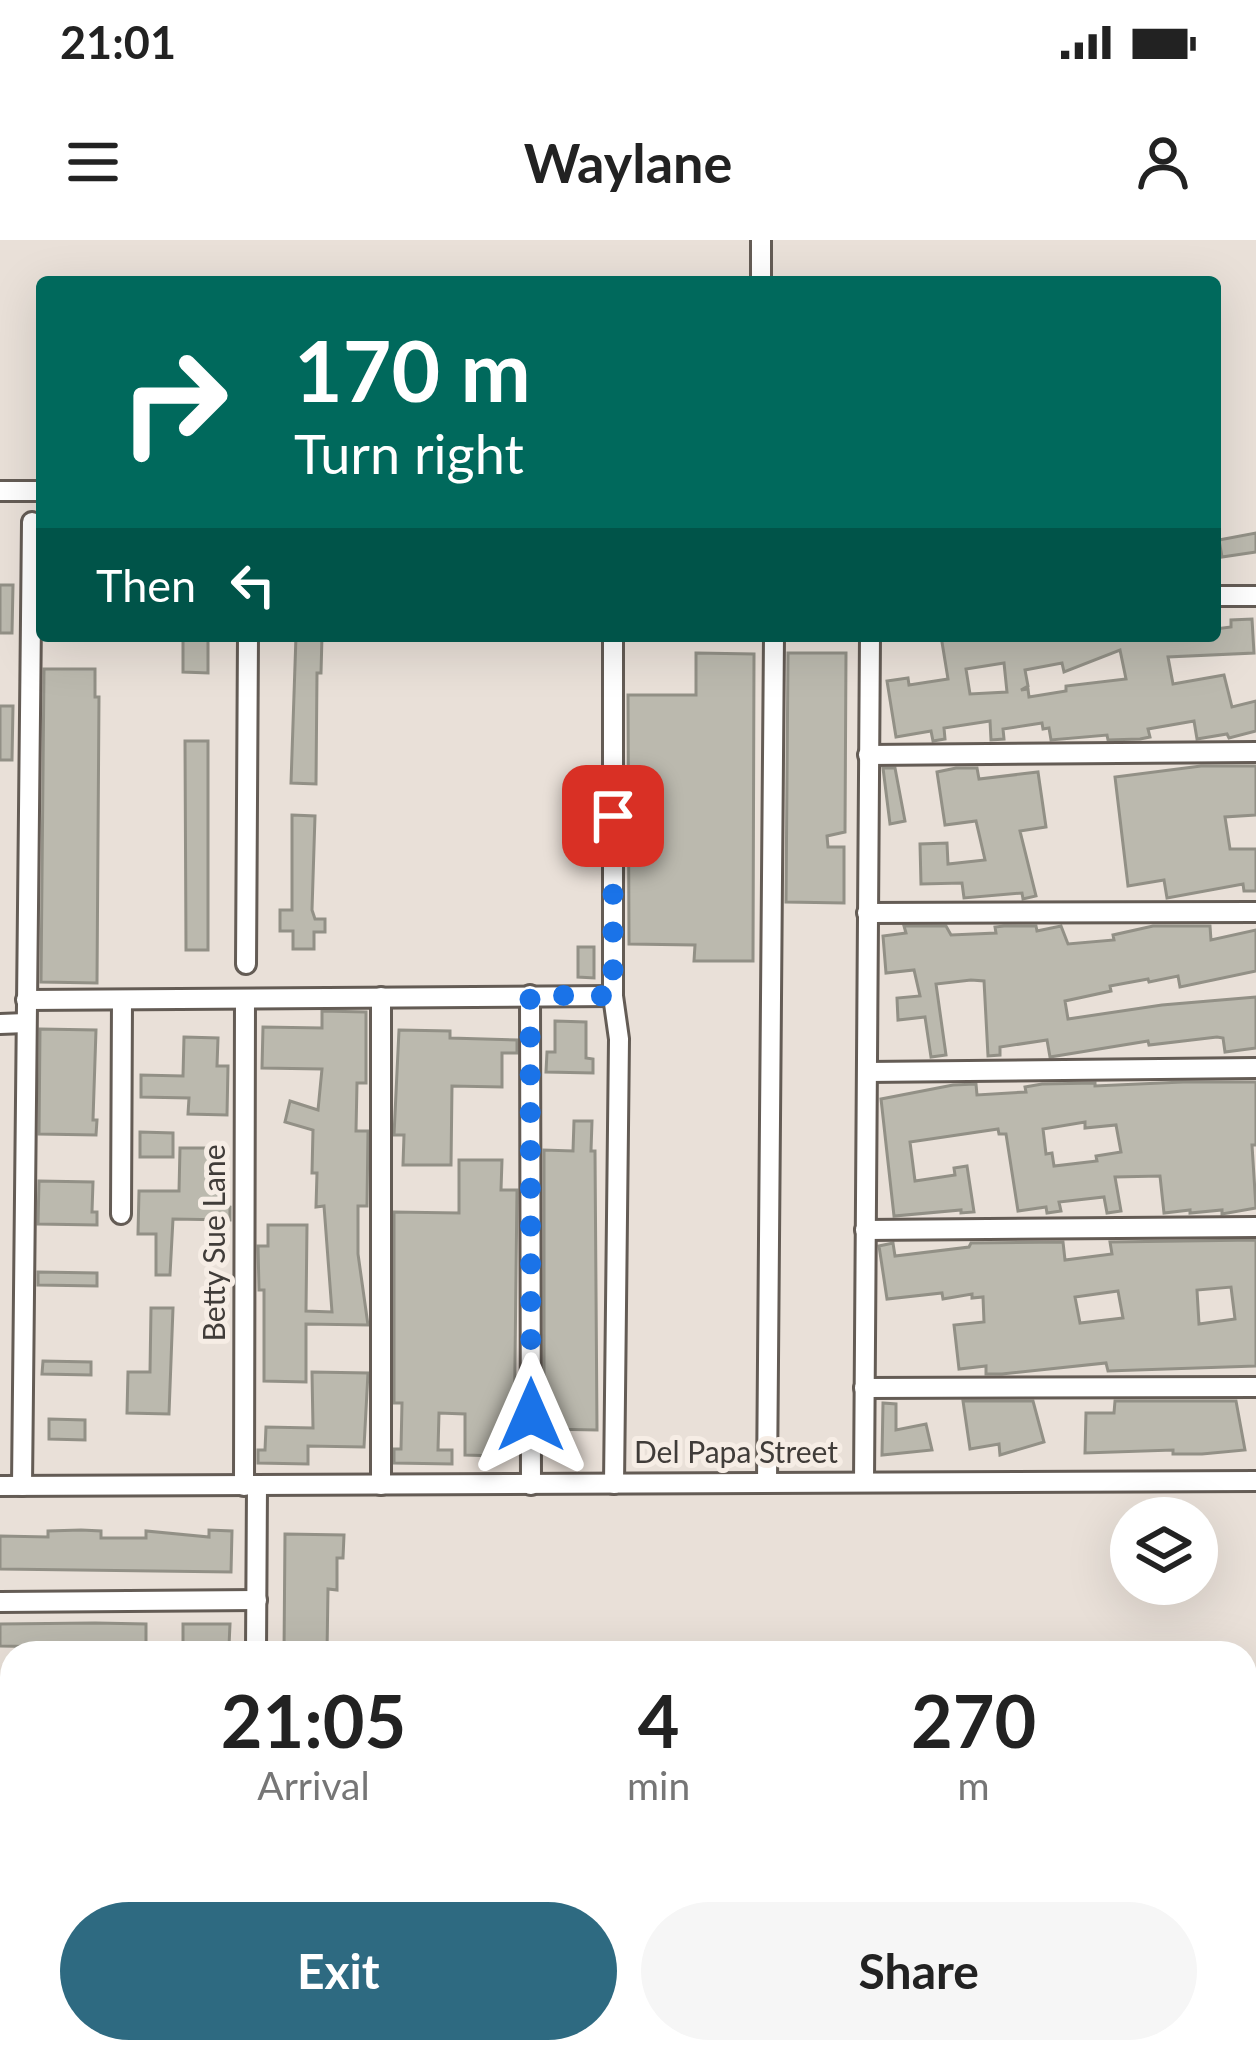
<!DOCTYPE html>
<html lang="en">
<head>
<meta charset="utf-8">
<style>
  body { margin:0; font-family:Lato,sans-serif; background:#f6f6f6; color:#222; height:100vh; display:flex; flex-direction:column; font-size:45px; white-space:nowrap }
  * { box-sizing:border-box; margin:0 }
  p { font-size:39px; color:#767676 }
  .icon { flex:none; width:66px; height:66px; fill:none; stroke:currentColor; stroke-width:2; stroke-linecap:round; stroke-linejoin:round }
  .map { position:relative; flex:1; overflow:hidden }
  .side { position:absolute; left:0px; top:1401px; width:1257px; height:423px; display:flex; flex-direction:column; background:#fff; border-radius:36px 36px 0 0; box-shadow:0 12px 48px #0002 }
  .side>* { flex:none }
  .hud { position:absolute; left:36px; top:36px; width:1185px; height:366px; border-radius:12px; box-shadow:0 12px 48px #0002; background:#00695c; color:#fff; overflow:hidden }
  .controls { position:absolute; left:1110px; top:1257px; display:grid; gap:24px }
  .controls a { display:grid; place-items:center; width:108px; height:108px; border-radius:50%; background:#fff; box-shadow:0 12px 48px #0002; font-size:60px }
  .pin { position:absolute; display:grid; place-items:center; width:102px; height:102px; color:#fff; margin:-51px; border-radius:24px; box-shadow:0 6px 18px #0006 }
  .me { position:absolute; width:132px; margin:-66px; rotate:0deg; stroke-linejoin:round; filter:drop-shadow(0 0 9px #0008) }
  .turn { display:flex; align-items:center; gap:42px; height:252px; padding:0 60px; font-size:54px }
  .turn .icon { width:156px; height:156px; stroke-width:2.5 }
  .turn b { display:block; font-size:84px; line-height:102px }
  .then { display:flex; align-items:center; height:114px; padding:0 60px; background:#0003; gap:24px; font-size:45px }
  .eta { display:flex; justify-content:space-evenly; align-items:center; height:204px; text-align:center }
  .eta b { font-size:72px; font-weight:700; line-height:84px }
  .button { display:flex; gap:24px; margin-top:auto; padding:24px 60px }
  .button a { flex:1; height:138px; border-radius:72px; background:#2e6a81; color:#fff; font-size:48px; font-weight:700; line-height:138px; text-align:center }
  .button a+a { background:#f6f6f6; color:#222 }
  .status { display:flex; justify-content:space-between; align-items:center; height:84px; padding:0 60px; background:#fff; direction:ltr }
  .status svg { height:33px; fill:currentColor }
  header { display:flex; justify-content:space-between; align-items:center; height:156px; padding:0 60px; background:#fff; font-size:54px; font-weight:700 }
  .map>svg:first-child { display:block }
  .building { fill:#bbb9ae; stroke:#929086; stroke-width:3; fill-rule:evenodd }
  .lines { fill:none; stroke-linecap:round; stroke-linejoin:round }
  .minor-casing { stroke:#645c55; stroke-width:24 }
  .minor { stroke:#fff; stroke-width:18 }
  .route { stroke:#1a73e8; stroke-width:21; stroke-dasharray:0 37.8 }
  .labels { text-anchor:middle; stroke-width:10; stroke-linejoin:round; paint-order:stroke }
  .street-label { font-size:30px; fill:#403c39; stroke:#f6ede5 }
</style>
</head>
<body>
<div class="status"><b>21:01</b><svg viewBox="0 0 49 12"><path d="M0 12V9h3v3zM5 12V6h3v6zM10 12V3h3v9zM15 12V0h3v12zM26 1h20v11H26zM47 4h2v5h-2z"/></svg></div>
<header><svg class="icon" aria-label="menu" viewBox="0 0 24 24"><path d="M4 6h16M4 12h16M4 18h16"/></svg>Waylane<svg class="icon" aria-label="person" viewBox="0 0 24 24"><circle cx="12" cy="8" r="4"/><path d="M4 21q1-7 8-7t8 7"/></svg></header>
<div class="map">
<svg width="1256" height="1823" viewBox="0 0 1256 1823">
  <rect width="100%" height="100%" fill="#e9e0d8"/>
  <g class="building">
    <polygon points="1256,293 1256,312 1222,317 1219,300"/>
    <polygon points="0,345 13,345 12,393 0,393"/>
    <path d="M1252,379L1254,413L1168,417L1173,444L1224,435L1232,467L1256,461V491L1229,498L1227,494L1197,499L1194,481L1148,489L1150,497L1140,499L1108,500L1107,495L1051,500L1049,488L1043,489L1042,483L1003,489L1004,499L991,500L990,481L944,488L945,499L933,501L931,491L896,497L887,441L908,438L909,445L948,439L941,396H1215V389L1231,387V380ZM1120,410L1126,439L1066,446V451L1029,457L1028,449L1021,450L1028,446L1025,430L1062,423L1064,432ZM1004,423L1007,452L970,454L966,429Z"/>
    <polygon points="183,396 208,396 208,433 183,432"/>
    <polygon points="296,396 322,396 321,433 317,433 316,544 291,543"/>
    <polygon points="696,413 754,414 753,721 694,721 695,705 629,704 628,455 696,455"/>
    <polygon points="788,413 846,413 845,592 827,596 828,607 844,607 844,663 786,662"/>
    <polygon points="44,429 95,429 95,457 99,457 97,743 41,742"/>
    <polygon points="0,466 13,466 12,520 0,520"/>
    <polygon points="185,501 208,501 208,710 186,710"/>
    <polygon points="1201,526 1256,526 1256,575 1225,577 1230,609 1256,609 1256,651 1244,651 1243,644 1167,658 1164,640 1128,646 1115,537"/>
    <polygon points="883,528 895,528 905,581 890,584"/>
    <polygon points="956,528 977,528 979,539 1038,532 1046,587 1020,591 1036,656 1023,659 1022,653 964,658 962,643 921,644 920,604 947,603 948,624 985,620 976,581 945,585 937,532"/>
    <polygon points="292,575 315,576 312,670 315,679 325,679 325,692 314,692 314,709 293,709 293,691 280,691 280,670 292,670"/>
    <polygon points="904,686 946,686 951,695 996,693 995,687 1004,686 1036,686 1037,691 1061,686 1068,704 1114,700 1113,695 1153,686 1210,686 1211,700 1256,690 1256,731 1180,747 1178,736 1149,742 1148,739 1110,746 1111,751 1065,761 1068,779 1162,765 1256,757 1256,808 1225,812 1223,798 1217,797 1149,805 1148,801 1050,817 1047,800 1000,807 1000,815 988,816 984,741 971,740 936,744 946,815 931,817 925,777 898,780 897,758 920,756 914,730 886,733 883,696 906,693"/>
    <polygon points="578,707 594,707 594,738 578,737"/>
    <polygon points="322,771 366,772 366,843 357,843 356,891 368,891 367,966 358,966 358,1014 368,1085 306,1084 306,1142 264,1141 264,1050 259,1050 258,1006 268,1006 268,985 307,985 306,1071 332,1072 324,966 316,967 317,933 312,933 313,890 285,882 290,861 318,870 322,829 262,828 263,787 322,788"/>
    <polygon points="555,781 586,782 586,818 593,819 593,833 546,832 547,812 555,812"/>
    <polygon points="40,789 96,790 93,880 97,880 96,895 39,894"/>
    <polygon points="399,790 450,791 450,798 517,800 517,813 502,813 502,847 452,846 451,925 403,925 404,895 394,895"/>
    <polygon points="184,797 218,798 217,826 228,826 227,875 188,874 189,858 141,857 141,835 183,836"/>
    <path d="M1183,842H1256V905H1252L1256,968L1222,974V970L1190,973V970L1164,973L1160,936L1115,937L1121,971L1107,973L1104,957L1059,962L1061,971L1047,973L1046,967L1018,971L1006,894H999L998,889L910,902L915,941L955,935L954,928L967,926L974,972L961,973V970L894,976L881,859L953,845L976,844L977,855L1026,852L1025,847L1042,844L1095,843V846ZM1085,882V888L1116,885L1121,912L1096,916L1097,921L1054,926L1052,913L1046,914L1043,889Z"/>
    <polygon points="574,881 592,881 591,911 595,911 597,1190 544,1189 544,910 573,911"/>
    <polygon points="140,892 173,893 173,917 140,917"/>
    <polygon points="180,908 220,908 221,966 230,967 230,980 173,979 170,1035 156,1035 156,994 138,994 139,951 179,951"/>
    <polygon points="459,920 502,920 501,950 517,950 514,1208 499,1208 499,1216 465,1215 465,1174 439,1173 438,1210 452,1210 452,1224 394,1223 394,1209 401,1209 402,1163 394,1163 394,972 459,973"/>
    <polygon points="39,941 93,942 92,972 97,972 97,985 38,984"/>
    <path d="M1256,1000V1126L1108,1131L1106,1123L1002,1134H986V1126L959,1129L954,1085L984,1082L983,1057L972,1058V1054L943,1059L942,1053L887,1059L879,1006L893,1003L895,1016L969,1007L971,1003L1063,1002L1065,1020L1112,1014L1110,1002ZM1231,1047L1235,1079L1199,1084L1197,1050ZM1118,1051L1123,1078L1080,1083L1075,1057Z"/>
    <polygon points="38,1032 97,1033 97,1046 38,1045"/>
    <polygon points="151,1068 173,1068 169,1174 127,1173 128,1132 150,1132"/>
    <polygon points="43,1121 91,1122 91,1135 42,1134"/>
    <polygon points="312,1132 368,1133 364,1207 308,1206 308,1224 258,1223 258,1210 265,1210 266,1187 313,1188"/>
    <polygon points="963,1161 1033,1161 1044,1202 1000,1215 999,1204 970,1209"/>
    <polygon points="1115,1161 1236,1161 1245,1210 1202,1214 1173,1214 1173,1210 1085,1213 1086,1173 1114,1173"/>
    <polygon points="883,1163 896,1164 896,1190 926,1184 932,1210 882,1215"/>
    <polygon points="49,1179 85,1180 85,1200 49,1199"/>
    <polygon points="81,1290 101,1291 101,1298 146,1298 146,1291 209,1297 209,1290 232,1291 231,1332 0,1329 0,1296 48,1297 48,1291"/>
    <polygon points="285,1294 344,1295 343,1318 337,1318 337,1350 328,1349 327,1413 284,1413"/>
    <polygon points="95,1383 146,1384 146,1413 58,1413 58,1407 0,1406 0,1384"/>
    <polygon points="183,1384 230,1384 229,1406 183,1406"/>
  </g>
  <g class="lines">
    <defs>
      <g id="minor">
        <polyline points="761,42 761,0"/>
        <polyline points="0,251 42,251"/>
        <polyline points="1215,356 1256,356"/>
        <polyline points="613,396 613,756 619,799 614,1244"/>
        <polyline points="868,515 1256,512"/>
        <polyline points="867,673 1256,672"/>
        <polyline points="246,724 248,396"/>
        <polyline points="530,755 531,1245"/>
        <polyline points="26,760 613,756"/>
        <polyline points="0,784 26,783"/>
        <polyline points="867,832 1256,828"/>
        <polyline points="121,974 122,761"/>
        <polyline points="865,990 1256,987"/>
        <polyline points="864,1148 1256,1147"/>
        <polyline points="767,1242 774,396"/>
        <polyline points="864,1242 870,396"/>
        <polyline points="381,1245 381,757"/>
        <polyline points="0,1246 1256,1241"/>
        <polyline points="22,1246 32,282"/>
        <polyline points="244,1246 245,760"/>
        <polyline points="0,1362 257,1360"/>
        <polyline points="256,1413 257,1246"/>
        <polyline points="0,1608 12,1608"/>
        <polyline points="1249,1685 1256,1688"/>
      </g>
    </defs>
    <use href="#minor" class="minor-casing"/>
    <use href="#minor" class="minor"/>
  </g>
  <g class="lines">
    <polyline class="route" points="531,1175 530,755 613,756 613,576"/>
  </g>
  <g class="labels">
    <g class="street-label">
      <text transform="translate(215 1003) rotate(-90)" y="10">Betty Sue Lane</text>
      <text x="736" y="1223">Del Papa Street</text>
    </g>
  </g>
</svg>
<div class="controls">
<a><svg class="icon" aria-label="layers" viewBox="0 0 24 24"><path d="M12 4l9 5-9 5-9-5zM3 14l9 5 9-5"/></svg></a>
</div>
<div class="pin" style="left:613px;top:576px;background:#d93025"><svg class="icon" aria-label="arrive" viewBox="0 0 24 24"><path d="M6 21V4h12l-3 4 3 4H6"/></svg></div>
<svg class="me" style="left:531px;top:1175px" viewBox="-20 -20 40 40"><path d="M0-17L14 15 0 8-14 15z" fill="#1a73e8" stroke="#fff" stroke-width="4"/></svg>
<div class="hud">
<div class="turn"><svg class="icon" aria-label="right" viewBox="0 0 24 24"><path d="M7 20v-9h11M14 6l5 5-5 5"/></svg><div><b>170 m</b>Turn right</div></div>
<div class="then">Then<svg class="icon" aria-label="left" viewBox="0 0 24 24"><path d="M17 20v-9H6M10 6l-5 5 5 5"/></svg></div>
</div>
<section class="side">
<div class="eta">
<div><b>21:05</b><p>Arrival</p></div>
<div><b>4</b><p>min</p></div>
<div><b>270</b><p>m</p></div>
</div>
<div class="button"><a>Exit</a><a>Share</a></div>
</section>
</div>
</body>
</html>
